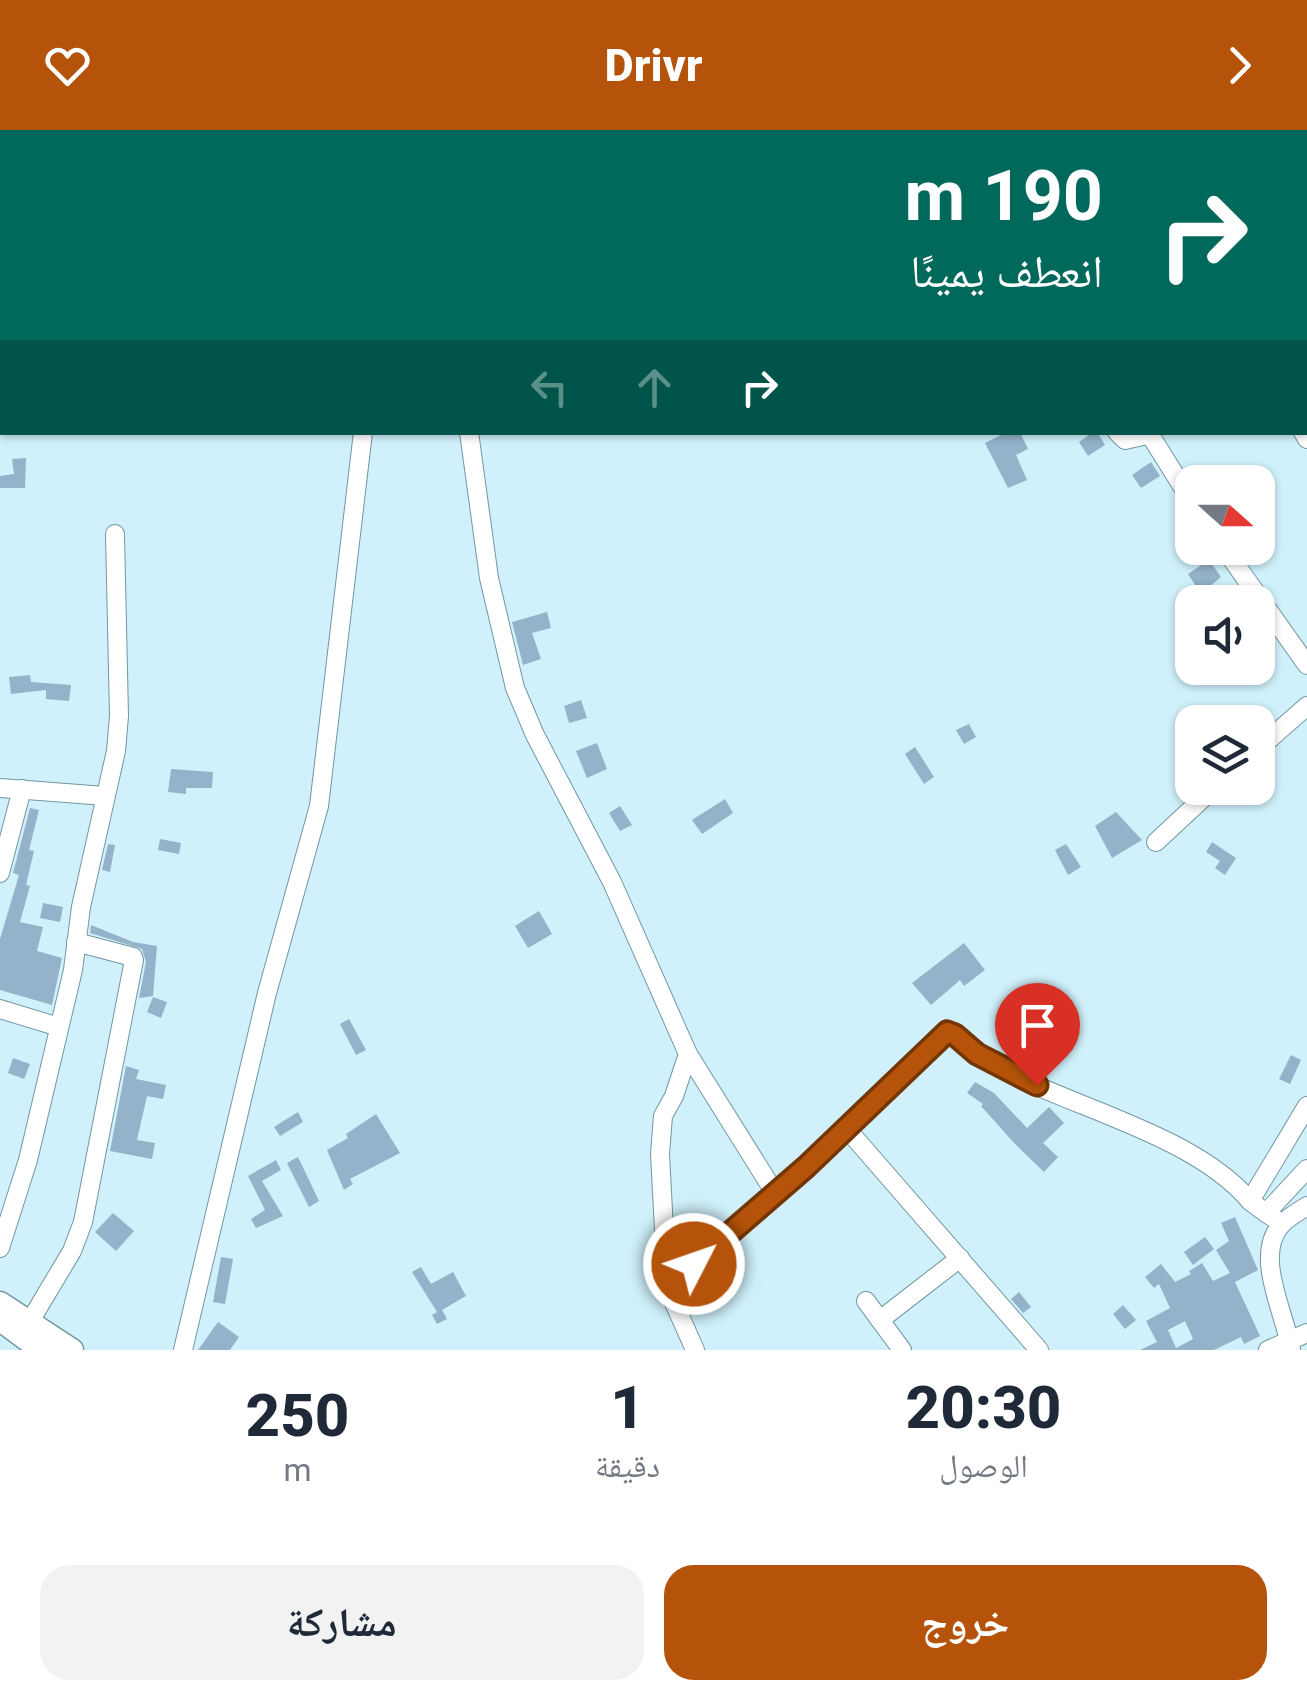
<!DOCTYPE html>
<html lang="ar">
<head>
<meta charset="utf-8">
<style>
  body { margin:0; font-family:Roboto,"Noto Naskh Arabic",sans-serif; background:#f2f2f3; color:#1f2937; direction:rtl; height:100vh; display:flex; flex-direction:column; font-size:38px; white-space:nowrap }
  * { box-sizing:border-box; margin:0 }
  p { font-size:32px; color:#747a83 }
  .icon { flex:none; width:55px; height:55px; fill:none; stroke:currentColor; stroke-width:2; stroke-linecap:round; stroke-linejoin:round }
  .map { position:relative; height:1220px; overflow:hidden; direction:ltr }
  .panel { display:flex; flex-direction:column; background:#fff; flex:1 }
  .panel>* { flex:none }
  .banner { position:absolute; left:0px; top:0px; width:1308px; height:305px; box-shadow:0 2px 8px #0004; direction:rtl; background:#00695c; color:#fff; overflow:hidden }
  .needle { width:65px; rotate:111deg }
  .fabs { position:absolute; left:1175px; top:335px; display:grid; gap:20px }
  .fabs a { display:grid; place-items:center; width:100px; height:100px; border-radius:20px; background:#fff; box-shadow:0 2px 8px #0004; font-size:50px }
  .pin { position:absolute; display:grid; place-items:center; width:85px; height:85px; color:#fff; margin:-102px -42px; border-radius:50% 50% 50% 0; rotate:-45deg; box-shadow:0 0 10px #0007 }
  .pin .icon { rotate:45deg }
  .me { position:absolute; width:110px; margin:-55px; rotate:49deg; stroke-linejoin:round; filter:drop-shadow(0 0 8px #0008) }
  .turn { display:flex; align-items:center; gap:35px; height:210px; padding:0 40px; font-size:45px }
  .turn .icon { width:130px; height:130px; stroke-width:2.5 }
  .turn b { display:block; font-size:70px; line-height:85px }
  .lanes { display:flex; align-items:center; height:95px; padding:0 40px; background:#0003; justify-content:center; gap:50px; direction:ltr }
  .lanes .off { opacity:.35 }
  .eta { display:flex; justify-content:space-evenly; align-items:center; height:170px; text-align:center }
  .eta b { font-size:60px; font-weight:800; line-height:70px }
  .primary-button { display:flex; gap:20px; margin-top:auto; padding:20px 40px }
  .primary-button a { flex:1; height:115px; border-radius:30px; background:#b45309; color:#fff; font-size:40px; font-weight:800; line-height:115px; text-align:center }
  .primary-button a+a { background:#f2f2f3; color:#1f2937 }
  header { display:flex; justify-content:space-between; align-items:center; height:130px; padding:0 40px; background:#b45309; color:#fff; font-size:45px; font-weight:800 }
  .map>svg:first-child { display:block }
  .building { fill:#94b2c9; fill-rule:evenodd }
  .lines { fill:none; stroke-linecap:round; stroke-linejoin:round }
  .minor-casing { stroke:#7097a3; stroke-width:20 }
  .major-casing { stroke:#7097a3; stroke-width:25 }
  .minor { stroke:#fff; stroke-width:18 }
  .major { stroke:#fff; stroke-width:22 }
  .route-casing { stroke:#753606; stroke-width:25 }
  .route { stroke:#b45309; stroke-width:18 }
</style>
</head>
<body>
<header><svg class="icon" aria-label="forward" viewBox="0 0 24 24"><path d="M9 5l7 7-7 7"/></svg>Drivr<svg class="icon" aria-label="heart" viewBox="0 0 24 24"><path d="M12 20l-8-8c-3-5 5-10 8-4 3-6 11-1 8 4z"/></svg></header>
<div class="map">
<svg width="1307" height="1220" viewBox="0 0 1307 1220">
  <rect width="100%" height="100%" fill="#d0f1fb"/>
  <g class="building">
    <polygon points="1007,302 1020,302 1028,319 1016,325 1027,350 1008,358 985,313"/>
    <polygon points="1093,302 1097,302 1105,315 1088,326 1079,312"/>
    <polygon points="26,328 25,358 0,358 0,346 14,344 12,329"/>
    <polygon points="1151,332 1160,346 1141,358 1132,345"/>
    <polygon points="1209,430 1221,447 1201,464 1188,444"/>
    <polygon points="547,482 551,498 532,503 541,529 523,535 512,492"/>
    <polygon points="30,545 31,552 71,555 69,571 46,569 46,560 11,564 9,547"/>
    <polygon points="581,570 587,588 569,593 564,576"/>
    <polygon points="969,594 976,607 964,614 956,600"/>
    <polygon points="597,613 607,639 587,648 576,621"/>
    <polygon points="915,617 934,647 924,654 905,624"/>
    <polygon points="171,639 213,642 212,658 186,658 186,664 168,662"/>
    <polygon points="725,669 733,683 702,704 692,690"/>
    <polygon points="620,676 632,695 620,701 609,683"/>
    <polygon points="30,678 39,680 29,720 34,721 26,755 30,756 20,792 43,797 37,821 62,828 52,875 0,860 0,809 19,745 13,743"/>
    <polygon points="1116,682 1142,710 1112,728 1095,696"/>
    <polygon points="160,709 181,713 179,724 158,720"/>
    <polygon points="1212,712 1236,728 1225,745 1215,738 1220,731 1206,722"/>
    <polygon points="108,714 115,715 110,742 102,740"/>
    <polygon points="1066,714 1081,737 1068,745 1055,720"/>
    <polygon points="43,773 63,777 60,792 40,788"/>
    <polygon points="539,781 552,804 528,818 515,796"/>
    <polygon points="91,795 133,812 157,816 153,866 139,868 146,832 142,819 90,803"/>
    <polygon points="964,813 985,840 964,856 960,850 931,875 912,853"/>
    <polygon points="153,867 167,872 161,888 147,882"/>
    <polygon points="349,889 366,920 356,925 340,894"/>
    <polygon points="1291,925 1301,930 1290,954 1279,949"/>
    <polygon points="13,928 30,934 24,949 8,943"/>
    <polygon points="126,936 139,940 136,949 166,955 163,969 147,966 137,1010 155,1013 152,1029 110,1021"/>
    <polygon points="975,952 994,963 1027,998 1049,977 1064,993 1043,1013 1058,1027 1044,1042 1015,1014 981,976 983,974 967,963"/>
    <polygon points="298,982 303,992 280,1006 274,997"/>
    <polygon points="376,984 400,1023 350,1049 353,1054 344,1060 327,1020 348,1008 346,1004"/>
    <polygon points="298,1027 319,1071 309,1077 287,1033"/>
    <polygon points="276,1030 281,1040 262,1051 283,1086 256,1098 251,1089 265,1080 248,1046"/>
    <polygon points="113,1083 134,1101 116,1121 95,1102"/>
    <path d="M1235,1087L1258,1140L1235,1152L1260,1206L1244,1214L1241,1207L1214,1220H1140L1157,1212L1146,1191L1170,1178L1159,1154L1154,1158L1145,1147L1161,1134L1175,1152L1191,1144L1189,1141L1202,1133L1213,1151L1230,1143L1216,1120L1229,1111L1221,1093ZM1185,1191L1193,1209L1176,1218L1168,1200Z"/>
    <polygon points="1205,1107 1214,1119 1193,1135 1184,1122"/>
    <polygon points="221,1127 233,1129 225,1174 213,1172"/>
    <polygon points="421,1137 431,1154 453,1142 466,1166 442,1180 447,1189 437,1194 432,1185 437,1182 412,1142"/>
    <polygon points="1019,1162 1031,1177 1023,1183 1011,1169"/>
    <polygon points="1123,1175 1136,1190 1125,1199 1113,1184"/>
    <polygon points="218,1192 239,1207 230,1220 198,1220"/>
  </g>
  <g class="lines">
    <defs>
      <g id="minor">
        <polyline points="252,0 254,2"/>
        <polyline points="434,0 434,2"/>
        <polyline points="1036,0 1038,2"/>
        <polyline points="1305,93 1307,92"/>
        <polyline points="469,302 489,448 515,558 535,605 612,752 688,924 775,1063"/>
        <polyline points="1117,302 1125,310 1147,305 1152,308 1192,372"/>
        <polyline points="1303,302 1307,309"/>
        <polyline points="1224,418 1307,535"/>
        <polyline points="1258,619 1307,576"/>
        <polyline points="0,658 105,666"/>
        <polyline points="1156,712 1214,658"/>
        <polyline points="0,743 22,659"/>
        <polyline points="0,879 59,897"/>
        <polyline points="688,924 674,966 663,986 660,1024 667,1157 695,1220"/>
        <polyline points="847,999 1039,1220"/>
        <polyline points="1266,1083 1250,1071 1307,976"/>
        <polyline points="1274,1088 1266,1083 1307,1039"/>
        <polyline points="0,1118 28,1030 73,840 81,777 116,621 119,586 115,404"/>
        <path d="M667,1157L785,1056L950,902C972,915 990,933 1013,945C1086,981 1198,1009 1250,1071"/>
        <polyline points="866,1171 902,1220"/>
        <polyline points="880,1190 960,1128"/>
        <polyline points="29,1193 72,1121 83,1092 134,830 133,827 76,812"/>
        <polyline points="183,1220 267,863 319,676 363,302"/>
        <polyline points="1268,1220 1307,1203"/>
        <path d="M1291,1220C1286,1185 1253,1126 1281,1095C1288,1087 1298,1082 1307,1076"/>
      </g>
      <g id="major">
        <polyline points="0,1173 72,1220"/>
        <polyline points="7,1195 41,1220"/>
      </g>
    </defs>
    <use href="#minor" class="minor-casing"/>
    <use href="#major" class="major-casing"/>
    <use href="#minor" class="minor"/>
    <use href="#major" class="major"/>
  </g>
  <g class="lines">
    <defs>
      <polyline id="route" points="694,1134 806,1037 947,902 955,905 977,924 1037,955"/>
    </defs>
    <use href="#route" class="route-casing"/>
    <use href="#route" class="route"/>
  </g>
</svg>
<div class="fabs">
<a><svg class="needle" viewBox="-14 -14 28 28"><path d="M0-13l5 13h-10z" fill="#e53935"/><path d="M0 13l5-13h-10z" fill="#747a83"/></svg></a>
<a><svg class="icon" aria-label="sound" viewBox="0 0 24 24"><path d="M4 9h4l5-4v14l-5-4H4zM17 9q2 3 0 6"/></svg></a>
<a><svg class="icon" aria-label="layers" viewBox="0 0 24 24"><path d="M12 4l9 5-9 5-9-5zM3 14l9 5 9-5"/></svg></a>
</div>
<div class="pin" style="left:1037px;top:955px;background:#d93025"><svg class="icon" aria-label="arrive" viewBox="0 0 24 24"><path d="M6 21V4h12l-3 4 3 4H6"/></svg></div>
<svg class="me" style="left:694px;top:1134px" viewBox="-20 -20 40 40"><circle r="17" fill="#b45309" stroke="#fff" stroke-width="3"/><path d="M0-11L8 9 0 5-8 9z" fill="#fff"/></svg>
<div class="banner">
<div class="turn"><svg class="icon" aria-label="right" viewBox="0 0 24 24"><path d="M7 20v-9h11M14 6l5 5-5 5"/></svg><div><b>190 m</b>انعطف يمينًا</div></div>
<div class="lanes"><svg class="icon off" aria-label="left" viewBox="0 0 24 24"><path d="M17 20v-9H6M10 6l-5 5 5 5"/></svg><svg class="icon off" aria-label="ahead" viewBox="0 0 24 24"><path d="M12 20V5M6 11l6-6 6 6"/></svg><svg class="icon" aria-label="right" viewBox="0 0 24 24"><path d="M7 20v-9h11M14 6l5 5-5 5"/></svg></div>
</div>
</div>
<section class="panel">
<div class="eta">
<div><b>20:30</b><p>الوصول</p></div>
<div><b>1</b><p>دقيقة</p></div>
<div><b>250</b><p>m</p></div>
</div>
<div class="primary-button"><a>خروج</a><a>مشاركة</a></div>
</section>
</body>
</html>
